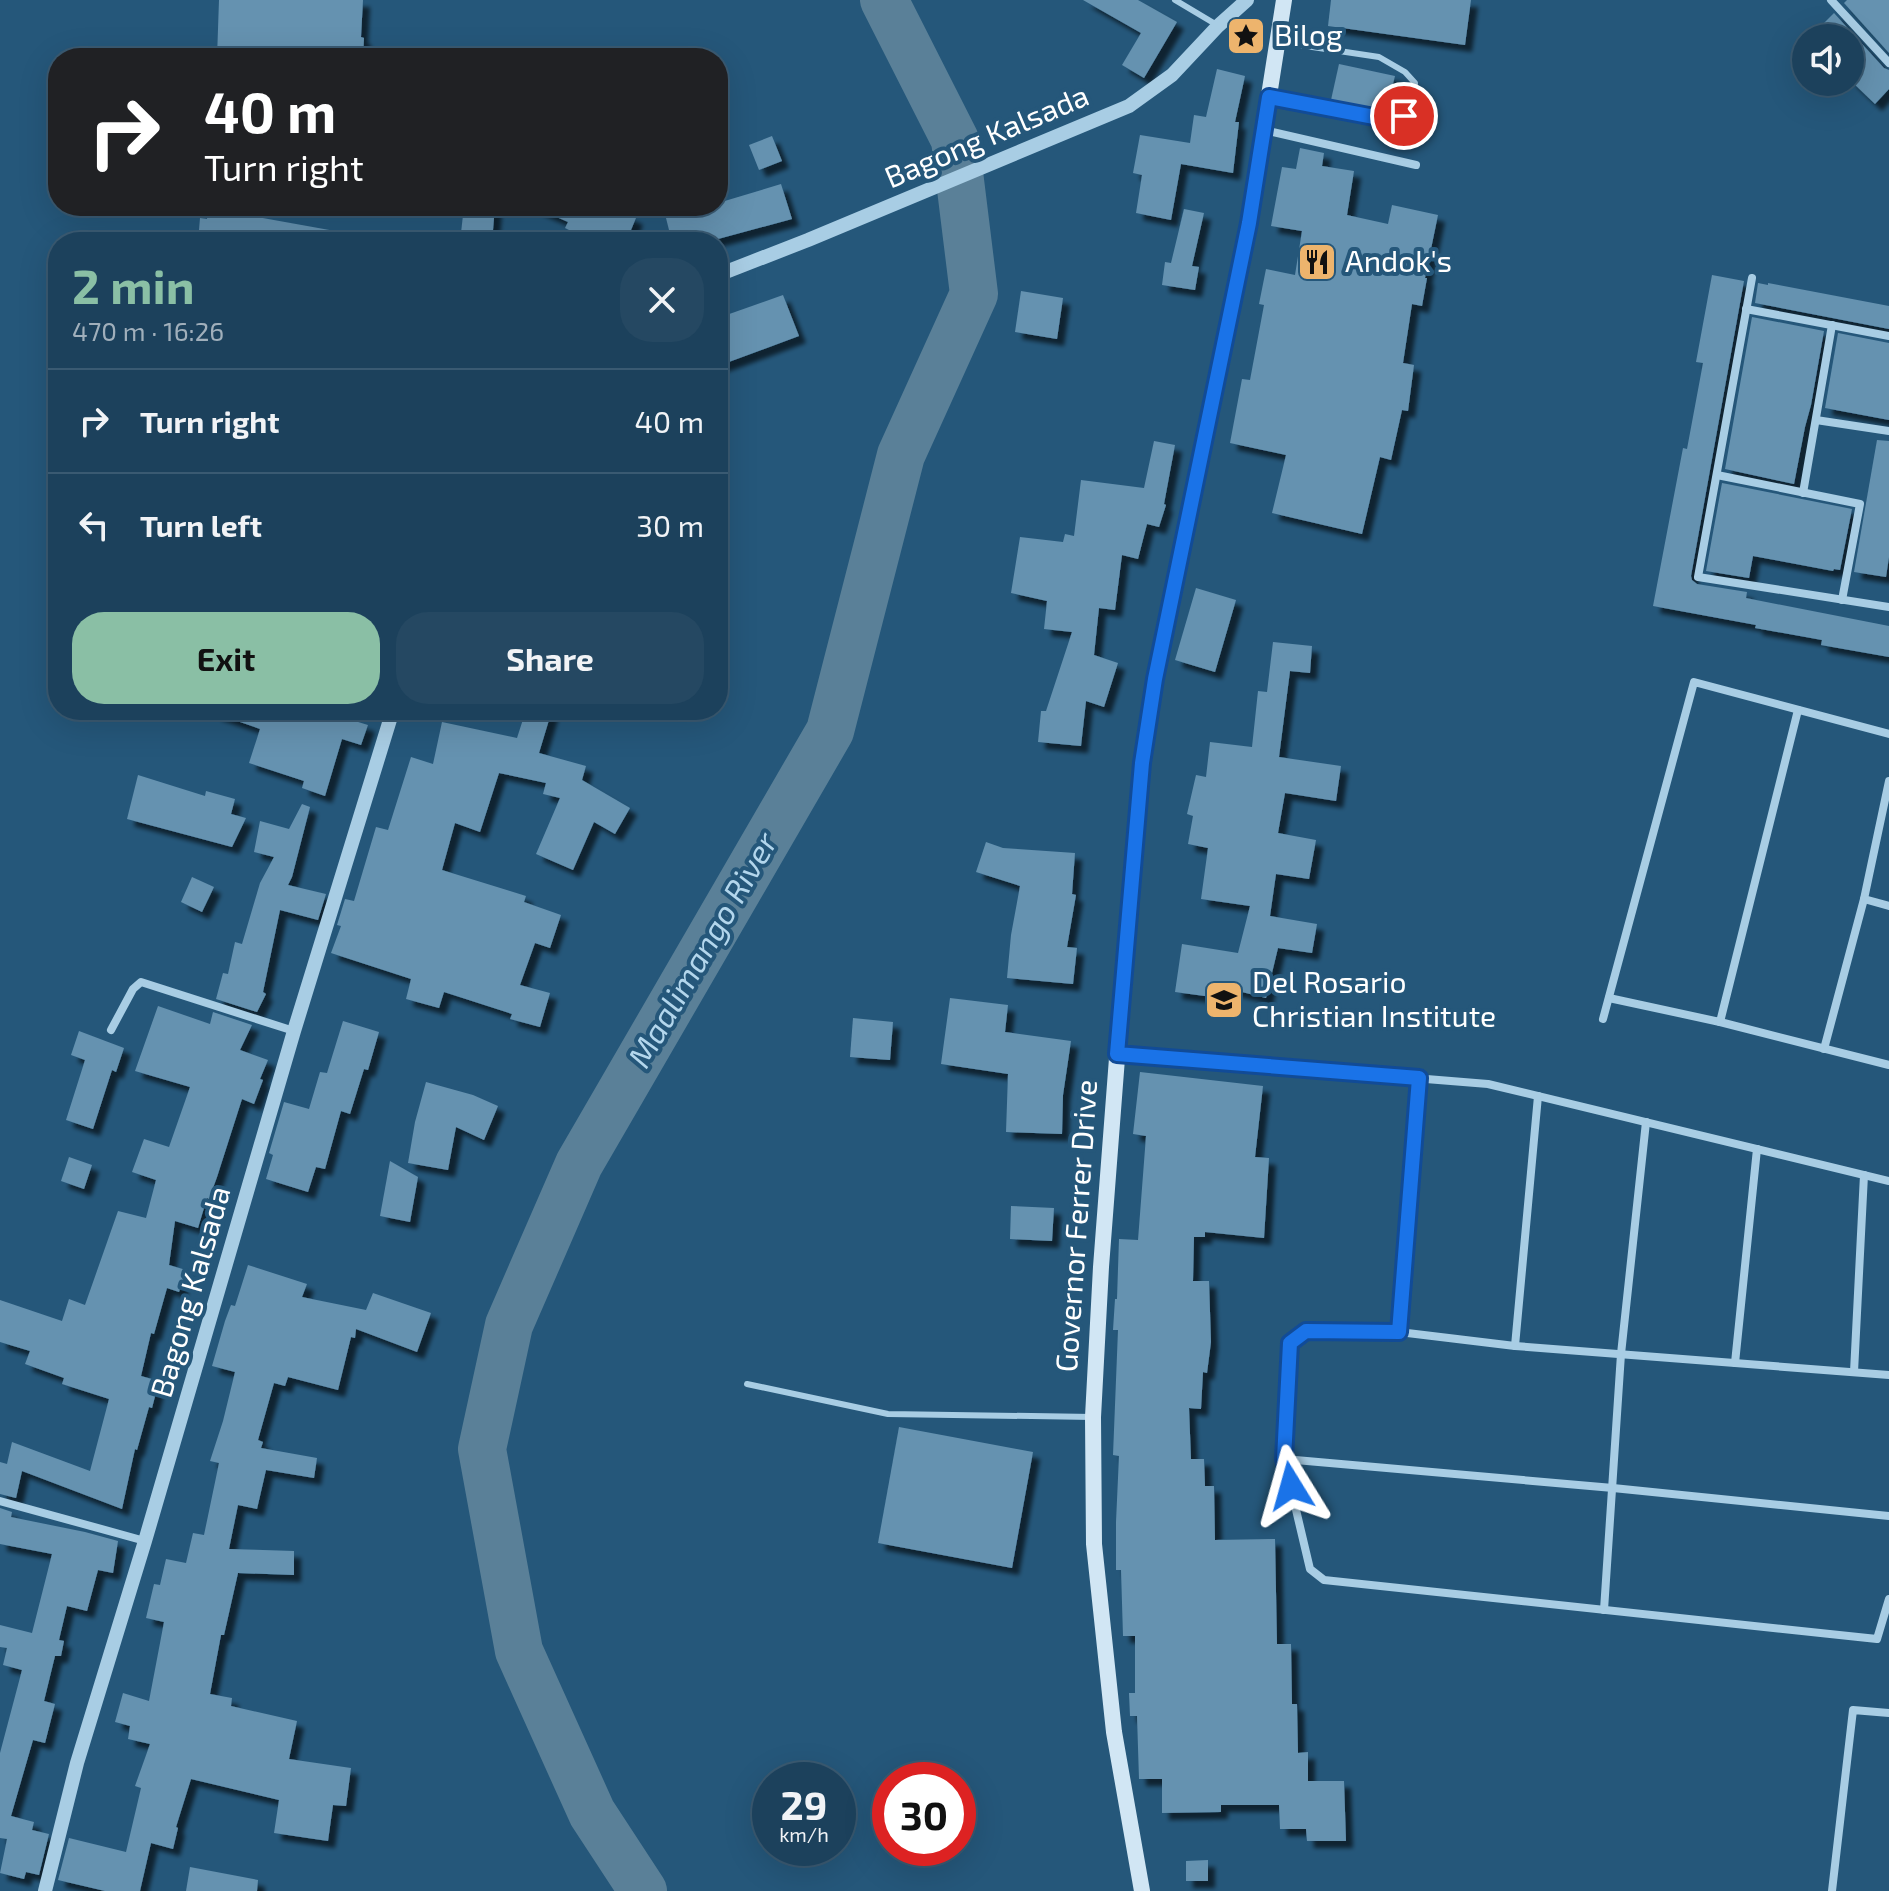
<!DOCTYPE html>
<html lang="en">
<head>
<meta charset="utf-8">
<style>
  body { margin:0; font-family:"Exo 2",sans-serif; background:#254862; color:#f1f3f6; height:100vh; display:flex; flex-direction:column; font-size:30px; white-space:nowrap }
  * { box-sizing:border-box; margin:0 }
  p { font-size:26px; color:#a0afbb }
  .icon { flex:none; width:44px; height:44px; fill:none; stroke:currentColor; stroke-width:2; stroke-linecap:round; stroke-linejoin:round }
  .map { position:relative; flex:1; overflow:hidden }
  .panel { position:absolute; left:48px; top:232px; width:680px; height:488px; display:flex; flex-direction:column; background:#1c415c; border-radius:32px; box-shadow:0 8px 32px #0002,0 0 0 2px #3a5a72 }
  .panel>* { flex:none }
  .banner { position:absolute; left:48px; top:48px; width:680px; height:168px; border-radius:32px; box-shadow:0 8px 32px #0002,0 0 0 2px #3a5a72; background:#202124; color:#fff; overflow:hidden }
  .tools { position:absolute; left:1792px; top:24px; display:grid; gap:16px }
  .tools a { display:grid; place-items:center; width:72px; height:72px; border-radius:50%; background:#1c415c; box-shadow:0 8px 32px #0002,0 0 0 2px #3a5a72; font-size:40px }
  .speed { position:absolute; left:752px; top:1762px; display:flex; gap:16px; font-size:40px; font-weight:700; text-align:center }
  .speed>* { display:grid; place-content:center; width:104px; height:104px; border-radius:50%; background:#1c415c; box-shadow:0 8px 32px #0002,0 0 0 2px #3a5a72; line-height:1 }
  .speed small { font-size:20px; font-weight:400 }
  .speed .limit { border:12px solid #d22; background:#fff; color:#111 }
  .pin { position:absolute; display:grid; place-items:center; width:68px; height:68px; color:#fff; margin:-34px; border:4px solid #fff; border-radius:50%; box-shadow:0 2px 8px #0007 }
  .me { position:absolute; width:88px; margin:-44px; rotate:352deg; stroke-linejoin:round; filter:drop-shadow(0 0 6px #0008) }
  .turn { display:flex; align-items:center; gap:28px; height:168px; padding:0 24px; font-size:36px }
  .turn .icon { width:104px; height:104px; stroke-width:2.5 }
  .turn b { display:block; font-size:56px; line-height:68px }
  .round { display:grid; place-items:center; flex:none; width:84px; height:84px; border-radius:32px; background:#254862 }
  .overview { display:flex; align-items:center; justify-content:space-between; height:136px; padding:0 24px }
  h1 { font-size:48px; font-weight:700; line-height:60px; color:#8abfa5 }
  .cta { display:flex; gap:16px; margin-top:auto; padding:16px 24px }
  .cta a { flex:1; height:92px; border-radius:32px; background:#8abfa5; color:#111; font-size:32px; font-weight:700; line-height:92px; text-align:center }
  .cta a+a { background:#254862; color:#f1f3f6 }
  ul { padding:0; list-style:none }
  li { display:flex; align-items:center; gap:24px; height:104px; padding:0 24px; border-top:2px solid #3a5a72 }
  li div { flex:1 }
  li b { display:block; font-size:30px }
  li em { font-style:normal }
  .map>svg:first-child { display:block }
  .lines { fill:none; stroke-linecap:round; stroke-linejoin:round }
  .river { stroke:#5a8098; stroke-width:48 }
  .building { fill:#6592b0; filter:url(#shadow) }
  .service { stroke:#a8cde4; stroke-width:6 }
  .minor { stroke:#a8cde4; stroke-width:8 }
  .tertiary { stroke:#a8cde4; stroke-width:14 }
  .secondary { stroke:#d1e6f4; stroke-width:16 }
  .route-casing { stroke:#114b97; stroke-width:20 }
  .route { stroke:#1a73e8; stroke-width:14 }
  .labels { text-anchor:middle; stroke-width:8; stroke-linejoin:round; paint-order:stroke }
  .poi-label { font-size:30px; fill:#fff; stroke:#25577a; text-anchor:start }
  .street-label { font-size:30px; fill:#fff; stroke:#25577a }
  .water-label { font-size:32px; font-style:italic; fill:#b3d6ec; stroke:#25577a }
</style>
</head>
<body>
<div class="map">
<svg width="1889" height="1891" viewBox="0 0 1889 1891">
  <defs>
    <filter id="shadow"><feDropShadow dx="7" dy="7" stdDeviation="2" flood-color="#0009"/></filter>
  </defs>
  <rect width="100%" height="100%" fill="#25577a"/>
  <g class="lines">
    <polyline class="river" points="643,1891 592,1813 519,1651 482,1449 509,1325 579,1164 830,731 901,455 974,294 955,140 884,0"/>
  </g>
  <g class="building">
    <polygon points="219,0 363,0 361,37 364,38 363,58 217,58"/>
    <polygon points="1083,0 1138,0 1177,22 1144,78 1122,65 1141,33"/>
    <polygon points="1331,0 1471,0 1465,45 1328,26"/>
    <polygon points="1847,0 1889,0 1889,53 1844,3"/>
    <polygon points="1834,13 1884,68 1889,70 1889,89 1875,104 1850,80 1850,38 1809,38"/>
    <polygon points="1339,64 1395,76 1386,112 1331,100"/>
    <polygon points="1217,69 1245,76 1235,122 1239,122 1233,173 1181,164 1171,220 1136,213 1142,175 1133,173 1140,135 1190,143 1194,115 1206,117"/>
    <polygon points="772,136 782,161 759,170 749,145"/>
    <polygon points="1300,148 1324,153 1322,166 1354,171 1347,215 1388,224 1392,205 1438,215 1425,278 1427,278 1422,306 1412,304 1403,363 1414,365 1408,411 1402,410 1391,460 1380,457 1362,534 1272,513 1286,455 1230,443 1242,379 1250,380 1264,305 1259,304 1266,269 1295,275 1302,231 1271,226 1282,167 1296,169"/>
    <polygon points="781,184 792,219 707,242 672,242 663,206 718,206 718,203"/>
    <polygon points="208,206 246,206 246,215 335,231 334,242 198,242 200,218 207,219"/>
    <polygon points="464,206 495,206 492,242 460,242"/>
    <polygon points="531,206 608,206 636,218 626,242 577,242 581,236 565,228 568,222"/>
    <polygon points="1184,209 1204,213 1192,266 1199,267 1195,290 1162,285 1165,262 1171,263"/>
    <polygon points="1712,275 1744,281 1691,576 1692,580 1697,584 1747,592 1746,598 1889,626 1889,657 1821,645 1822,640 1755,628 1756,625 1653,606 1683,448 1687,449 1703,363 1696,362"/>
    <polygon points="1758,283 1768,285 1768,283 1889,306 1889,329 1755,303"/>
    <polygon points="1021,291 1063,298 1057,339 1015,332"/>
    <polygon points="783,295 799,336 718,366 718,318"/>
    <polygon points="1752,317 1824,331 1811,405 1805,427 1794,484 1725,469"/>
    <polygon points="1838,333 1889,343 1889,420 1825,408"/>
    <polygon points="1877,440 1889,441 1889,557 1886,577 1854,572"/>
    <polygon points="1154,441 1175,445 1164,504 1166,505 1159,527 1147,524 1138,559 1122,555 1115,610 1099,608 1094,655 1118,663 1104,707 1086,701 1081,746 1038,742 1041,711 1046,711 1072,632 1044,629 1047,601 1011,593 1020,537 1063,542 1065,534 1074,536 1081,480 1144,488"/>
    <polygon points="1722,483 1852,509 1840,570 1834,569 1833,571 1753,556 1749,578 1706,571"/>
    <polygon points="1196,588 1236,600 1215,672 1175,660"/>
    <polygon points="1273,642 1312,646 1310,673 1290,671 1279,757 1341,766 1336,801 1285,793 1278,833 1316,840 1309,879 1276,874 1270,916 1317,924 1312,953 1278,948 1266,998 1214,985 1212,997 1175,992 1182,944 1238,953 1250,906 1201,899 1208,848 1188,844 1193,816 1187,814 1196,775 1206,777 1210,742 1252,747 1258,691 1267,692"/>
    <polygon points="214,710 347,710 345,718 368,725 361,745 342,739 325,796 302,788 304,781 249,763 260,729 214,713"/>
    <polygon points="526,710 552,710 539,753 586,766 582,780 630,808 615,834 594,822 573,870 536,854 560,798 543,794 546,783 499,773 480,832 455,823 442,870 526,896 524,902 561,915 550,948 535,943 520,985 550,993 540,1027 510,1019 512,1014 444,992 439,1008 406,999 411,979 331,953 341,926 337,925 345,899 354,901 376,827 388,830 411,757 433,764 442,722 517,738"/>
    <polygon points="138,775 205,796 206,791 235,799 231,814 246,818 232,847 127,819"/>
    <polygon points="302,804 310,807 292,877 288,885 326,894 318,920 280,910 263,992 266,994 257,1012 216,999 223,973 228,974 235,942 242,944 260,883 274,857 254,852 260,821 289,829"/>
    <polygon points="986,842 1003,848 1075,853 1072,894 1076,895 1067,947 1077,948 1073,984 1007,978 1011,935 1020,886 976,872"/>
    <polygon points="192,877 214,887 202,912 181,902"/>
    <polygon points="950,998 1008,1005 1005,1032 1071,1041 1063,1095 1062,1134 1006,1132 1008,1074 941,1064"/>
    <polygon points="158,1006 210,1024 213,1012 252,1025 240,1050 268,1060 260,1079 263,1080 254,1104 242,1099 217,1177 209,1199 207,1198 198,1228 175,1221 169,1265 186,1270 179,1292 167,1288 154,1334 151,1333 141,1376 159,1381 152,1408 149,1407 137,1450 135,1449 122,1509 22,1471 16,1498 0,1494 0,1462 7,1464 12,1442 90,1471 109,1399 62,1384 64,1378 25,1364 30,1351 0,1342 0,1300 62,1321 69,1299 85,1305 118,1211 146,1218 156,1180 132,1172 144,1139 169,1147 190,1087 135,1071"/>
    <polygon points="853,1018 893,1022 890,1060 850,1057"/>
    <polygon points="343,1021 379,1032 368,1070 364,1069 350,1114 341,1111 325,1169 316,1167 308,1192 266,1179 273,1155 269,1153 284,1102 309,1109 320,1072 327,1073"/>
    <polygon points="79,1031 124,1048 116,1072 112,1070 93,1129 66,1120 85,1060 71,1055"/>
    <polygon points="1140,1072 1263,1086 1255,1157 1269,1158 1264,1238 1205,1232 1205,1237 1194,1237 1193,1281 1209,1281 1211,1342 1207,1373 1203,1372 1201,1409 1189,1408 1191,1459 1204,1459 1205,1486 1214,1486 1215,1540 1275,1539 1277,1644 1291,1644 1292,1704 1297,1704 1298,1753 1308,1752 1308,1781 1344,1781 1346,1841 1307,1841 1306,1829 1280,1829 1279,1805 1221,1805 1221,1812 1162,1813 1162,1779 1139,1779 1137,1716 1130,1716 1129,1693 1135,1693 1135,1636 1123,1636 1121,1570 1116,1570 1116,1522 1119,1456 1113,1455 1118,1330 1113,1330 1115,1299 1117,1299 1119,1239 1138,1240 1146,1136 1133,1134"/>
    <polygon points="426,1082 473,1095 498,1106 484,1140 456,1127 448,1170 408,1163 415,1122"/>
    <polygon points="69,1157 92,1165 84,1189 61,1181"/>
    <polygon points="390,1161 418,1177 410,1222 380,1216"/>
    <polygon points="1011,1206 1054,1208 1052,1241 1010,1239"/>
    <polygon points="248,1265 307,1284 302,1297 366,1310 373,1293 431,1313 417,1352 356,1329 355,1338 351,1337 338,1390 288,1377 285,1386 274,1383 258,1440 263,1442 261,1448 317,1458 314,1478 266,1470 257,1509 238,1505 229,1549 294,1551 294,1575 238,1573 224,1635 221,1635 210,1694 232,1698 231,1706 297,1721 289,1759 351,1768 346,1806 333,1805 328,1841 274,1833 279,1800 191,1779 176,1827 178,1828 173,1849 151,1843 140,1891 105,1891 58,1880 69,1838 126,1852 141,1788 135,1786 150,1744 128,1739 130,1726 115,1722 123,1693 149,1701 164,1622 146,1618 154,1584 160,1585 166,1559 186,1563 193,1533 204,1535 219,1463 210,1461 223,1421 235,1372 212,1366 225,1321 231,1305 235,1306"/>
    <polygon points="899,1427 1033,1452 1012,1568 878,1543"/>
    <polygon points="0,1508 12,1512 11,1517 85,1532 118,1541 113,1573 98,1570 87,1611 67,1606 59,1640 64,1641 61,1656 55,1656 44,1701 55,1704 45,1743 33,1740 11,1816 34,1822 32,1830 49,1834 39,1875 26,1872 24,1879 0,1873 7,1839 0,1838 0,1753 22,1670 3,1665 7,1648 0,1647 0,1625 32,1633 52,1554 0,1544"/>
    <polygon points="1208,1860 1208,1881 1186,1881 1186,1861"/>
    <polygon points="190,1867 258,1880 257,1891 186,1891"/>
  </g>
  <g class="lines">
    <g class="service">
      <polyline points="1175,0 1217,25"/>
      <path d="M1272,98L1390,120C1414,113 1413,105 1415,83L1405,72L1379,57L1279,42"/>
      <polyline points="747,1384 888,1414 1093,1417"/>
    </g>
    <g class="minor">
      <polyline points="1831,0 1889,63"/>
      <polyline points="1264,130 1416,165"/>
      <polyline points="1752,278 1698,577 1889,607"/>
      <polyline points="1746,309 1889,336"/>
      <polyline points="1816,420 1889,431"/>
      <polyline points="1717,475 1860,504 1842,600"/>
      <polyline points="1803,493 1832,325"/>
      <polyline points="481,710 490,712 492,710"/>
      <polyline points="1889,781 1864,899 1889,906"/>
      <polyline points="1609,998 1720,1022 1798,710"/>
      <polyline points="1603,1019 1694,682 1889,734"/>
      <polyline points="1720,1022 1889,1065"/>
      <polyline points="111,1030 133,989 141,982 294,1031"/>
      <polyline points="1824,1049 1864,899"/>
      <polyline points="1117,1054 1488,1084 1889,1181"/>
      <polyline points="1399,1332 1419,1078"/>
      <polyline points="1515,1346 1538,1096"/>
      <polyline points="1735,1363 1757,1149"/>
      <polyline points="1854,1372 1864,1175"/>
      <polyline points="1889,1375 1515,1346 1399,1332 1306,1331 1290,1343 1284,1459 1310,1569 1324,1580 1877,1639 1889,1599"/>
      <polyline points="1284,1459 1613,1488 1889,1516"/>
      <polyline points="0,1501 145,1541"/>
      <polyline points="1604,1610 1621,1354 1646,1122"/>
      <polyline points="1832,1891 1853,1710 1889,1713"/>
    </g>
    <g class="tertiary">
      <polyline points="718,275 808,240 1129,106 1172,75 1218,26 1247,0"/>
      <polyline points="45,1891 77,1763 145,1541 294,1031 393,710"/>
    </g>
    <polyline class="secondary" points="1142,1891 1114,1732 1094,1544 1093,1417 1101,1267 1123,980 1142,763 1155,679 1249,223 1284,0"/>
  </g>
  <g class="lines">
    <defs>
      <polyline id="route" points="1291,1486 1284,1459 1290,1343 1306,1331 1399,1332 1419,1078 1117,1054 1142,763 1155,679 1249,223 1269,97 1390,120 1404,116"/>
    </defs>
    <use href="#route" class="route-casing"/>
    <use href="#route" class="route"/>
  </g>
  <defs>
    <symbol id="sight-square" viewBox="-11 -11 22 22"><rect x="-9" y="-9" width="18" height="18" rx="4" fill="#edb46d" stroke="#25577a"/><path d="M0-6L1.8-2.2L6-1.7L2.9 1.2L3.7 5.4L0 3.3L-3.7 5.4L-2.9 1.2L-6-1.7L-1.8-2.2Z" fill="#111"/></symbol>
    <symbol id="restaurant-square" viewBox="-11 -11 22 22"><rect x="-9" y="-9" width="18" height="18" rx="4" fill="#edb46d" stroke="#25577a"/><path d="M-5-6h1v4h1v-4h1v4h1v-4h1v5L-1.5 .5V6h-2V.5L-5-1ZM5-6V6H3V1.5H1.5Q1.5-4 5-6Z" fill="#111"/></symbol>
    <symbol id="school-square" viewBox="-11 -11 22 22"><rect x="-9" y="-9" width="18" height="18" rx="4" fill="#edb46d" stroke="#25577a"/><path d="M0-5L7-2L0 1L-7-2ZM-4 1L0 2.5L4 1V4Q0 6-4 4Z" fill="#111"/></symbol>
  </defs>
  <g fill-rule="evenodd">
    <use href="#sight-square" x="1224" y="14" width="44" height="44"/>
    <use href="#restaurant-square" x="1295" y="240" width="44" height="44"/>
    <use href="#school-square" x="1202" y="978" width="44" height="44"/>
  </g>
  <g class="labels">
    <g class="poi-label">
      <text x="1274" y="46">Bilog</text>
      <text x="1345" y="272">Andok's</text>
      <text x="1252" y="993">Del Rosario<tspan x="1252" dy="34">Christian Institute</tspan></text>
    </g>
    <g class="street-label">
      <text transform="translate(987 137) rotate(-23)" y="10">Bagong Kalsada</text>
      <text transform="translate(1077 1226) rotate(-86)" y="10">Governor Ferrer Drive</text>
      <text transform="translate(191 1292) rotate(-74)" y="10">Bagong Kalsada</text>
    </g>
    <g class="water-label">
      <text transform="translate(703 950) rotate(-60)" y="11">Maalimango River</text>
    </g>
  </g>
</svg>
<div class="tools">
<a><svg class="icon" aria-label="sound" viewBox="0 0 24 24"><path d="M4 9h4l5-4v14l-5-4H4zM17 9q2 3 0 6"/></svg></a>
</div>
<div class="speed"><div>29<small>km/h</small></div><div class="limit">30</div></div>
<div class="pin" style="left:1404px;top:116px;background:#d93025"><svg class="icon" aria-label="arrive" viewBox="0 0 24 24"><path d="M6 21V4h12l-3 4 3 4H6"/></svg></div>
<svg class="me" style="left:1291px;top:1486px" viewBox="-20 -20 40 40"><path d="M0-17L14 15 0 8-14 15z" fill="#1a73e8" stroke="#fff" stroke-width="4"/></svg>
<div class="banner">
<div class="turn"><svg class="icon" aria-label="right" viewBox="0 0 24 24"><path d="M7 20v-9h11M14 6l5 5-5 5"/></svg><div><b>40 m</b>Turn right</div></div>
</div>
<section class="panel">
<div class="overview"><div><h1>2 min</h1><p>470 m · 16:26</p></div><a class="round"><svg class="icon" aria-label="close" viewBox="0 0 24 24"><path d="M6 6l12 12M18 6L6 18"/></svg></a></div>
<ul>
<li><svg class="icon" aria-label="right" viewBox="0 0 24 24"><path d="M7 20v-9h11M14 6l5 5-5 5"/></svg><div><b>Turn right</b></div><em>40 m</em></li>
<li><svg class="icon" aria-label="left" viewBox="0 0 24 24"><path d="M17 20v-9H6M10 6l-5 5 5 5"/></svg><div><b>Turn left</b></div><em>30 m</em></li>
</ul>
<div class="cta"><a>Exit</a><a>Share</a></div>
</section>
</div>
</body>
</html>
